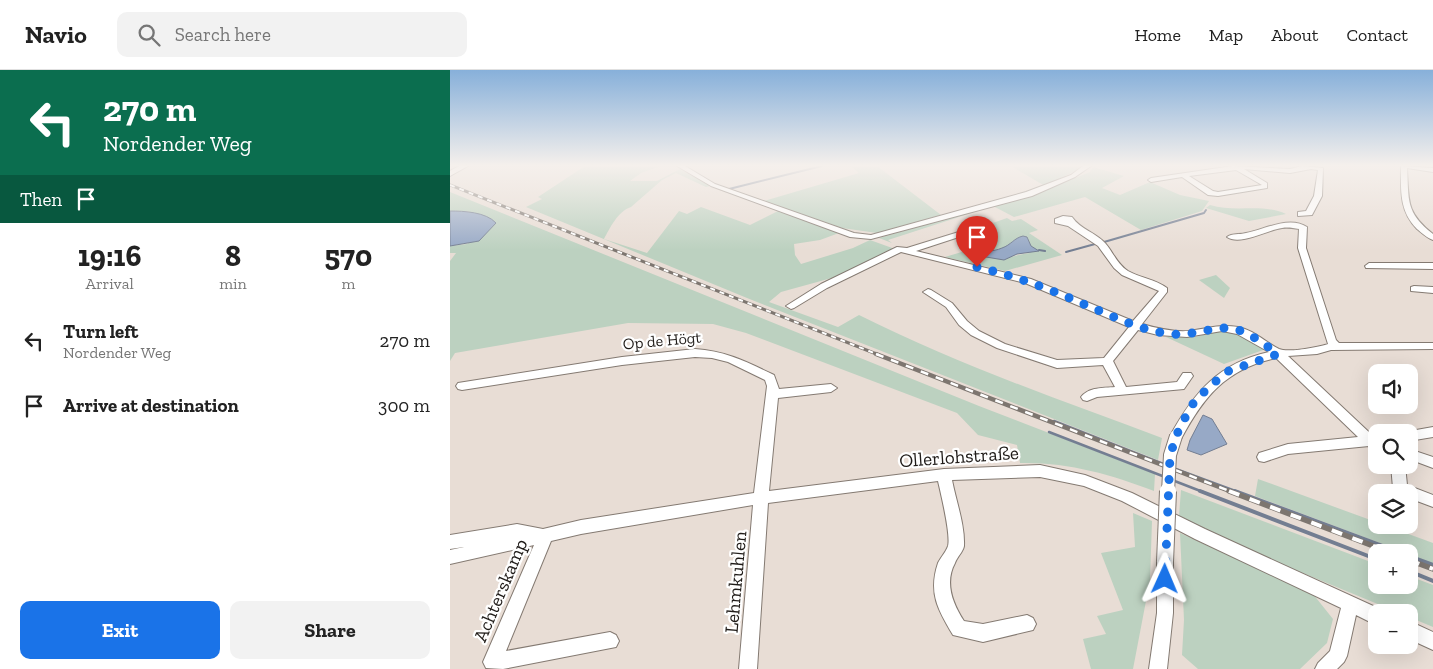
<!DOCTYPE html>
<html lang="en">
<head>
<meta charset="utf-8">
<style>
  body { margin:0; font-family:"Zilla Slab",serif; background:#f2f2f2; color:#222; height:100vh; display:flex; flex-direction:column; font-size:19px; white-space:nowrap }
  * { box-sizing:border-box; margin:0 }
  p { font-size:16px; color:#767676 }
  .icon { flex:none; width:28px; height:28px; fill:none; stroke:currentColor; stroke-width:2; stroke-linecap:round; stroke-linejoin:round }
  .map { position:relative; flex:1; overflow:hidden }
  .details { display:flex; flex-direction:column; background:#fff; width:450px }
  .details>* { flex:none }
  .hud { background:#0b6e4f; color:#fff; overflow:hidden }
  .tools { position:absolute; left:918px; top:294px; display:grid; gap:10px }
  .tools a { display:grid; place-items:center; width:50px; height:50px; border-radius:10px; background:#fff; box-shadow:0 5px 20px #0002; font-size:25px }
  .pin { position:absolute; display:grid; place-items:center; width:42px; height:42px; color:#fff; margin:-51px -21px; border-radius:50% 50% 50% 0; rotate:-45deg; box-shadow:0 0 5px #0007 }
  .pin .icon { rotate:45deg }
  .me { position:absolute; width:55px; margin:-28px; rotate:1deg; stroke-linejoin:round; filter:drop-shadow(0 0 4px #0008) }
  .turn { display:flex; align-items:center; gap:18px; height:105px; padding:0 20px; font-size:22px }
  .turn .icon { width:65px; height:65px; stroke-width:2.5 }
  .turn b { display:block; font-size:35px; line-height:42px }
  .then { display:flex; align-items:center; height:48px; padding:0 20px; background:#0003; gap:10px; font-size:19px }
  .eta { display:flex; justify-content:space-evenly; align-items:center; height:85px; text-align:center }
  .eta b { font-size:30px; font-weight:700; line-height:35px }
  .action { display:flex; gap:10px; margin-top:auto; padding:10px 20px }
  .action a { flex:1; height:58px; border-radius:10px; background:#1a73e8; color:#fff; font-size:20px; font-weight:700; line-height:58px; text-align:center }
  .action a+a { background:#f2f2f2; color:#222 }
  ul { padding:0; list-style:none }
  li { display:flex; align-items:center; gap:15px; height:65px; padding:0 20px }
  li div { flex:1 }
  li b { display:block; font-size:19px }
  li em { font-style:normal }
  header { display:flex; align-items:center; gap:30px; box-sizing:border-box; height:70px; padding:0 25px; background:#fff; border-bottom:1px solid #e0e0e0 }
  header strong { font-size:24px }
  nav { display:flex; gap:28px; margin-inline-start:auto; font-size:18px }
  .search { width:350px; height:45px; background:#f2f2f2; display:flex; align-items:center; gap:12px; box-sizing:border-box; padding:0 18px; border-radius:10px; color:#767676; font-size:19px }
  main { display:flex; flex:1; min-height:0 }
  .map>svg:first-child { display:block }
  .green { fill:#bcd1c0; fill-rule:evenodd }
  .water { fill:#97a9c6; stroke:#737e92 }
  .lines { fill:none; stroke-linecap:round; stroke-linejoin:round }
  .stream-far2 { stroke:#737e92; stroke-width:2 }
  .stream-far1 { stroke:#737e92; stroke-width:2.5 }
  .stream { stroke:#737e92; stroke-width:4 }
  .minor-casing { stroke:#847a72; stroke-width:2 }
  .minor { fill:#fff; fill-rule:evenodd }
  .rail-far2-casing { stroke:#7d7670; stroke-width:3 }
  .rail-far1-casing { stroke:#7d7670; stroke-width:4.5 }
  .rail-casing { stroke:#7d7670; stroke-width:5.5 }
  .rail-far2 { stroke:#fff; stroke-width:2; stroke-dasharray:5; stroke-linecap:butt }
  .rail-far1 { stroke:#fff; stroke-width:2.5; stroke-dasharray:8; stroke-linecap:butt }
  .rail { stroke:#fff; stroke-width:4; stroke-dasharray:11; stroke-linecap:butt }
  .minor-bridge-far1-casing { stroke:#847a72; stroke-width:14; stroke-linecap:butt }
  .minor-bridge-casing { stroke:#847a72; stroke-width:18; stroke-linecap:butt }
  .minor-bridge-far1 { stroke:#fff; stroke-width:12 }
  .minor-bridge { stroke:#fff; stroke-width:16 }
  .route { stroke:#1a73e8; stroke-width:9; stroke-dasharray:0 16.2 }
  .labels { text-anchor:middle; stroke-width:4.5; stroke-linejoin:round; paint-order:stroke }
  .street-label { font-size:16px; fill:#1f1b18; stroke:#fff }
  .near-street-label { font-size:19px; fill:#1f1b18; stroke:#fff }
</style>
</head>
<body>
<header>
<strong>Navio</strong>
<div class="search"><svg class="icon" aria-label="search" viewBox="0 0 24 24"><circle cx="10" cy="10" r="6"/><path d="M15 15l6 6"/></svg>Search here</div>
<nav><a>Home</a><a>Map</a><a>About</a><a>Contact</a></nav>
</header>
<main>
<section class="details">
<div class="hud">
<div class="turn"><svg class="icon" aria-label="left" viewBox="0 0 24 24"><path d="M17 20v-9H6M10 6l-5 5 5 5"/></svg><div><b>270 m</b>Nordender Weg</div></div>
<div class="then">Then<svg class="icon" aria-label="arrive" viewBox="0 0 24 24"><path d="M6 21V4h12l-3 4 3 4H6"/></svg></div>
</div>
<div class="eta">
<div><b>19:16</b><p>Arrival</p></div>
<div><b>8</b><p>min</p></div>
<div><b>570</b><p>m</p></div>
</div>
<ul>
<li><svg class="icon" aria-label="left" viewBox="0 0 24 24"><path d="M17 20v-9H6M10 6l-5 5 5 5"/></svg><div><b>Turn left</b><p>Nordender Weg</p></div><em>270 m</em></li>
<li><svg class="icon" aria-label="arrive" viewBox="0 0 24 24"><path d="M6 21V4h12l-3 4 3 4H6"/></svg><div><b>Arrive at destination</b></div><em>300 m</em></li>
</ul>
<div class="action"><a>Exit</a><a>Share</a></div>
</section>
<div class="map">
<svg width="983" height="599" viewBox="0 0 983 599">
  <rect width="100%" height="100%" fill="#e8ddd5"/>
  <g class="green">
    <path d="M135,96H211L191,103L180,111H207L230,99L260,116L256,117L226,103L212,110L181,137C168,141 160,158 154,169L197,183L229,141L237,144L251,137L300,155L330,140L389,163L370,170L344,174L345,185L351,194L403,178L420,170L445,179L389,206L331,222L319,232L388,257L409,245C507,294 610,330 712,368L708,390L297,228L76,137L92,129L88,127Z"/>
    <polygon points="401,96 427,96 491,145 427,163 392,158 314,131 409,103"/>
    <polygon points="561,96 635,96 595,116"/>
    <polygon points="643,97 674,106 652,118 670,125 700,112 730,125 759,131 752,141 691,160 635,127 564,147 543,136 438,170 442,173 429,168 592,121 640,102"/>
    <path d="M0,122L529,336L705,404L704,421C660,404 617,392 570,393L567,375L528,365L507,343L296,263L263,254L178,253L5,283L0,291V191L6,183H0V176L17,174L43,150L17,141H0Z"/>
    <path d="M760,135C785,143 813,133 836,144L799,151L756,138Z"/>
    <path d="M557,148L562,151L571,149L588,160L579,163L612,185L555,201L495,187L545,172L528,160H523ZM564,170L578,172L581,176L580,183C556,186 553,194 528,182C541,182 556,180 564,170Z"/>
    <polygon points="766,205 780,218 774,228 749,210"/>
    <path d="M765,262C785,260 799,270 816,279L774,294L716,267H745Z"/>
    <polygon points="808,409 926,452 926,455 934,455 983,473 983,494 959,484 959,482 954,482 805,426"/>
    <polygon points="731,420 926,494 926,515 959,515 959,506 983,515 983,557 959,547 959,542 947,542 790,477 729,446"/>
    <polygon points="683,443 702,451 700,510 683,599 641,599 633,569 656,564 647,546 673,540 651,483 685,477"/>
    <polygon points="730,463 863,524 883,549 877,573 850,599 748,599 732,585 734,550"/>
  </g>
  <g class="water">
    <path d="M0,141C14,141 36,142 46,153L29,171L0,176Z"/>
    <path d="M573,166L577,167L581,176L589,181L567,184L554,190L524,185V183C533,181 543,182 552,178C561,175 564,168 573,166Z"/>
    <polygon points="753,345 762,349 777,374 751,385 737,380 740,370"/>
  </g>
  <g class="lines">
    <g class="stream-far2">
      <polyline points="279,119 372,96"/>
      <polyline points="654,172 754,143 756,140"/>
      <polyline points="589,180 595,181"/>
      <polyline points="616,182 645,174"/>
    </g>
    <g class="stream-far1">
      <polyline points="604,351 716,395"/>
      <polyline points="599,362 715,407"/>
      <polyline points="723,398 788,422"/>
      <polyline points="722,410 753,422"/>
    </g>
    <g class="stream">
      <polyline points="750,421 926,489"/>
      <polyline points="785,421 949,482"/>
      <polyline points="959,486 983,495"/>
      <polyline points="959,501 983,511"/>
    </g>
    <defs>
      <g id="minor">
        <polygon points="9,96 18,96 0,106 0,101"/>
        <polygon points="227,96 235,96 265,114 404,163 421,165 576,122 621,105 633,96 641,96 625,107 582,126 421,169 400,167 261,116"/>
        <path d="M783,96L840,99L852,96L873,98L872,126L862,145L848,146V142L856,141L864,126L868,100L861,99L840,103L794,99L817,113V118L768,126L758,125L732,107L701,112L698,110L701,108ZM786,100L812,115L768,122L763,121L739,106Z"/>
        <path d="M951,96L983,98V102L957,98C959,130 955,142 983,164V170C977,168 972,163 967,159C949,141 951,120 951,96Z"/>
        <path d="M613,146L622,147C631,160 645,162 655,173C663,182 667,194 678,201C690,208 705,209 717,218V222L692,254C706,258 722,262 738,261C757,259 767,254 788,257C804,260 815,272 829,279C838,283 869,277 878,274L848,178L849,159C843,158 838,157 832,158C817,160 790,176 777,167C782,163 789,165 796,163C814,160 839,145 857,157L856,178L886,270L889,273H983V279L881,280L867,284L838,286L922,365H926V378L919,376L838,384L814,392L809,391L807,387L809,383L838,374L908,367L826,288C776,299 754,326 731,369L726,371L721,369L720,366C744,322 769,293 819,282L787,264L772,261L737,267L708,265L688,260L663,291L676,317L727,312L733,303H741L743,306L734,319L647,327L637,331L633,330L631,327C639,317 653,318 665,317L653,295L607,298L547,278L521,265L509,255L496,237L473,222L478,219L481,220L502,233L517,251L529,261L555,274L607,290L654,288L679,257L575,213L451,182L377,218L344,238L341,239L336,236L371,214L447,177L457,178L512,161H515V165L466,181L581,209L683,251L709,221L672,205L664,198L648,176L618,156L605,153V149Z"/>
        <polygon points="919,193 983,193 983,199 916,198 915,196"/>
        <polygon points="964,216 983,217 983,223 961,221 961,217"/>
        <path d="M245,279C276,281 297,292 324,305L329,319L381,314L387,318L381,322L328,328L319,421L494,399L590,395L635,405L682,423L755,459L932,540L933,542H926V555L906,545L897,586L894,592L887,599H865L868,593L880,581L891,538L745,469L672,431L634,416L590,407L502,410C506,431 515,455 514,476C513,482 507,487 505,493C494,513 503,534 514,551L533,554L577,545L583,548L586,554L583,560L533,572L503,565C488,540 478,523 488,493C491,487 496,482 498,476C501,465 491,424 488,411L318,433L307,599H289L303,435L131,464L101,471L56,581L160,562L166,565L169,571L166,577L53,599L36,598L33,592L84,475L0,494V480L14,477L0,479V465L67,454L93,459L131,450L304,423L317,316L315,310L278,292L262,288L245,287L172,295L12,320L8,319L6,316L8,313L172,287Z"/>
        <polygon points="983,357 983,367 959,371 959,362 955,362"/>
        <polygon points="959,379 983,387 983,398 959,389"/>
        <polygon points="941,395 955,395 957,415 983,425 983,437 959,428 959,422 945,422 943,418"/>
        <polygon points="715,485 721,487 723,492 723,543 717,599 699,599 707,543 707,492 709,487"/>
        <polygon points="959,551 983,562 983,580 959,569"/>
      </g>
    </defs>
    <use href="#minor" class="minor-casing"/>
    <use href="#minor" class="minor"/>
    <defs>
      <polyline id="rail-far2" points="0,115 429,285"/>
      <polyline id="rail-far1" points="426,284 782,422"/>
      <g id="rail">
        <polyline points="779,421 939,482"/>
        <polyline points="959,490 983,499"/>
      </g>
    </defs>
    <use href="#rail-far2" class="rail-far2-casing"/>
    <use href="#rail-far1" class="rail-far1-casing"/>
    <use href="#rail" class="rail-casing"/>
    <use href="#rail-far2" class="rail-far2"/>
    <use href="#rail-far1" class="rail-far1"/>
    <use href="#rail" class="rail"/>
    <defs>
      <polyline id="minor-bridge-far1" points="718,422 720,385 726,366"/>
      <polyline id="minor-bridge" points="715,492 718,421"/>
    </defs>
    <use href="#minor-bridge-far1" class="minor-bridge-far1-casing"/>
    <use href="#minor-bridge" class="minor-bridge-casing"/>
    <use href="#minor-bridge-far1" class="minor-bridge-far1"/>
    <use href="#minor-bridge" class="minor-bridge"/>
  </g>
  <linearGradient id="sky" x2="0" y2="1"><stop stop-color="#87b0da"/><stop offset="0.53" stop-color="#f5f0ec"/><stop offset="1" stop-color="#f5f0ec" stop-opacity="0"/></linearGradient>
  <rect width="983" height="180" fill="url(#sky)"/>
  <g class="lines">
    <path class="route" d="M527,197C566,206 602,220 638,236C665,247 692,261 721,264C739,266 756,259 774,258C794,257 812,273 828,284L776,302L754,322L741,336L726,366L720,386L715,509"/>
  </g>
  <g class="labels">
    <g class="street-label">
      <text transform="translate(212 270) rotate(-5)" y="6">Op de Högt</text>
    </g>
    <g class="near-street-label">
      <text transform="translate(509 386) rotate(-4)" y="7">Ollerlohstraße</text>
      <text transform="translate(285 512) rotate(-85)" y="7">Lehmkuhlen</text>
      <text transform="translate(50 520) rotate(-67)" y="7">Achterskamp</text>
    </g>
  </g>
</svg>
<div class="tools">
<a><svg class="icon" aria-label="sound" viewBox="0 0 24 24"><path d="M4 9h4l5-4v14l-5-4H4zM17 9q2 3 0 6"/></svg></a>
<a><svg class="icon" aria-label="search" viewBox="0 0 24 24"><circle cx="10" cy="10" r="6"/><path d="M15 15l6 6"/></svg></a>
<a><svg class="icon" aria-label="layers" viewBox="0 0 24 24"><path d="M12 4l9 5-9 5-9-5zM3 14l9 5 9-5"/></svg></a>
<a>+</a>
<a>−</a>
</div>
<div class="pin" style="left:527px;top:197px;background:#d93025"><svg class="icon" aria-label="arrive" viewBox="0 0 24 24"><path d="M6 21V4h12l-3 4 3 4H6"/></svg></div>
<svg class="me" style="left:715px;top:509px" viewBox="-20 -20 40 40"><path d="M0-17L14 15 0 8-14 15z" fill="#1a73e8" stroke="#fff" stroke-width="4"/></svg>
</div>
</main>
</body>
</html>
